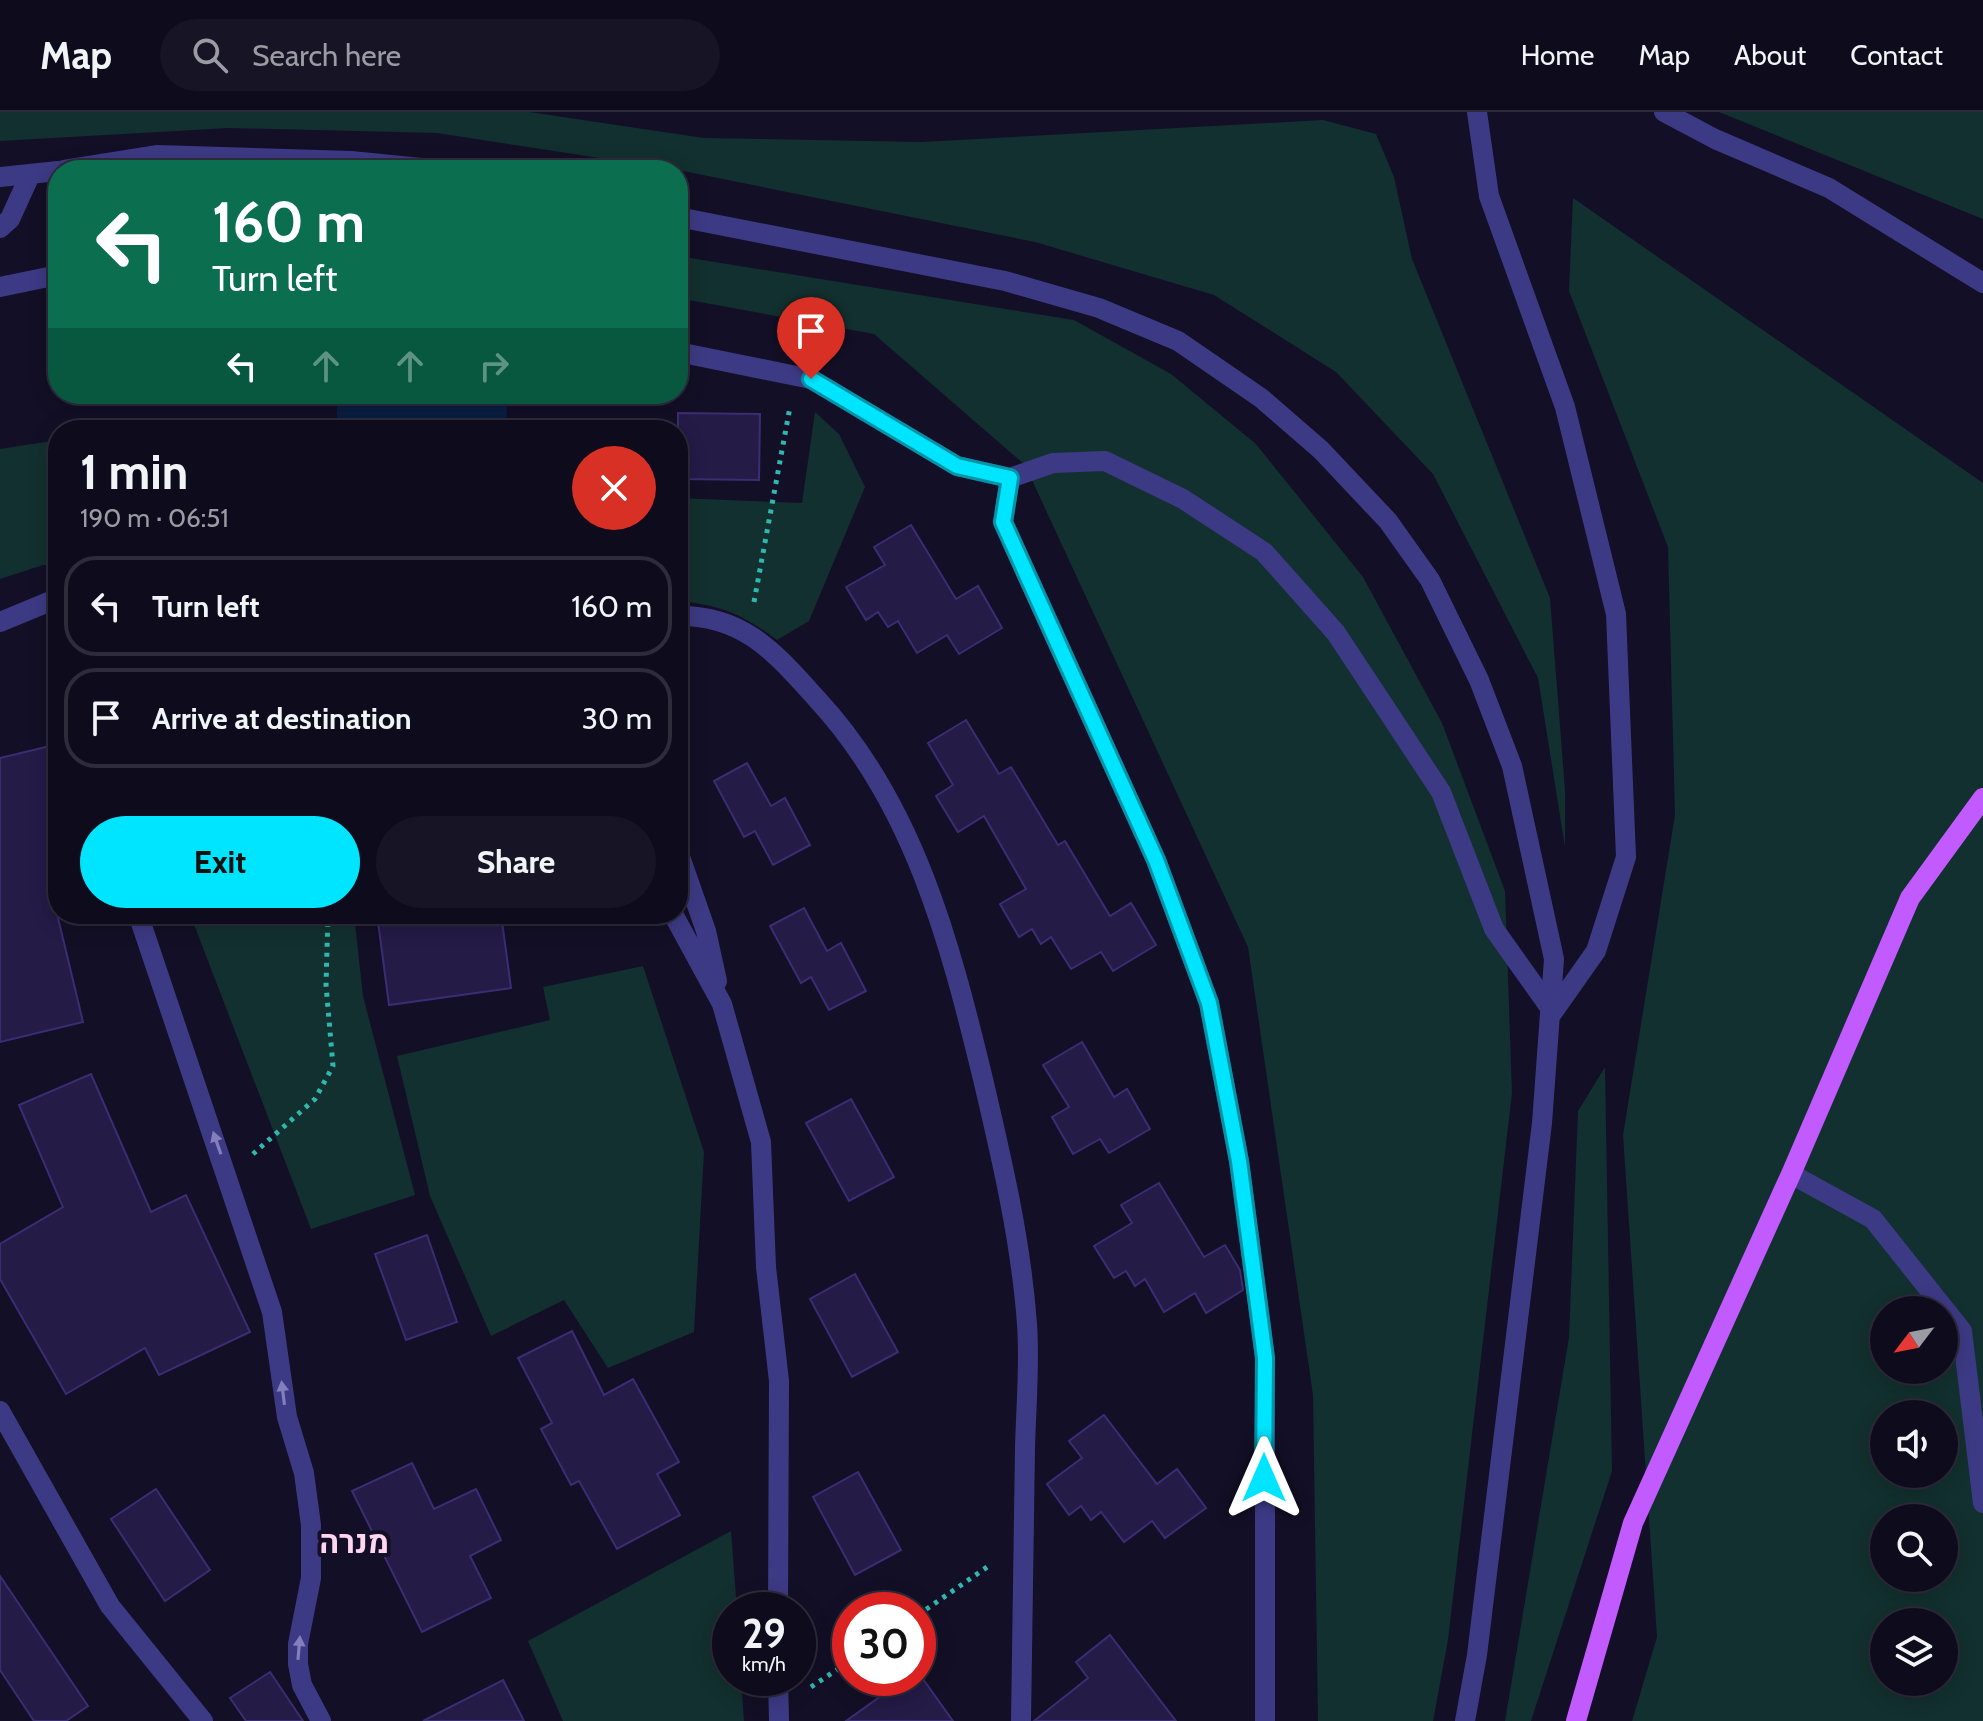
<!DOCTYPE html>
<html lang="en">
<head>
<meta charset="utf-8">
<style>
  body { margin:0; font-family:Cabin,Heebo,sans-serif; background:#171425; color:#f1f3f6; height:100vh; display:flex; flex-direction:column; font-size:30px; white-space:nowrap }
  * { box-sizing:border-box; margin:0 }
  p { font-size:26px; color:#9b9ba3 }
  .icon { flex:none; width:44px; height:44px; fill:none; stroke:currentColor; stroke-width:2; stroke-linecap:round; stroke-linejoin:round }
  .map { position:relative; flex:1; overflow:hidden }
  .sheet { position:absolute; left:48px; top:308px; width:640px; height:504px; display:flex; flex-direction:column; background:#0e0b1c; border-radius:32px; box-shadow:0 4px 20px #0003,0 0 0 2px #2e2b3b }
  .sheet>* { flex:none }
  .guide { position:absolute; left:48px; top:48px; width:640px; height:244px; border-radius:32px; box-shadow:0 4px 20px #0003,0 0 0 2px #2e2b3b; background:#0b6e4f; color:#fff; overflow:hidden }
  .needle { width:52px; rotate:238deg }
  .controls { position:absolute; left:1870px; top:1184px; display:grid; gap:16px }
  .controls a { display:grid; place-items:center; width:88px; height:88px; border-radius:50%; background:#0e0b1c; box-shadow:0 4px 20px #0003,0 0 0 2px #2e2b3b; font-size:40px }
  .speed { position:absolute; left:712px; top:1480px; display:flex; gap:16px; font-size:40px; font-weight:700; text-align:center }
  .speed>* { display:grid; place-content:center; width:104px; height:104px; border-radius:50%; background:#0e0b1c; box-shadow:0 4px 20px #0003,0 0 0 2px #2e2b3b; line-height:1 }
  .speed small { font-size:20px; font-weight:400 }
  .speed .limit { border:12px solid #d22; background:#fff; color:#111 }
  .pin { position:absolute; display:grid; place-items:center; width:68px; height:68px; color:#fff; margin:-82px -34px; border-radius:50% 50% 50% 0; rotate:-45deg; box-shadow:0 0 8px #0007 }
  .pin .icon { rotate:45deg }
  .me { position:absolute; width:88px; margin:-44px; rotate:0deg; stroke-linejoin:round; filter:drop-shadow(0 0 6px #0008) }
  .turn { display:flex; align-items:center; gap:28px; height:168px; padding:0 32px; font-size:36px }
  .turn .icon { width:104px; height:104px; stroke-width:2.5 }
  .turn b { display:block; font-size:56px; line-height:68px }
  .lanes { display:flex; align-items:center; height:76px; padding:0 32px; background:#0003; justify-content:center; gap:40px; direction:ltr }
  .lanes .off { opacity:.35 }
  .round { display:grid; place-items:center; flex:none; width:84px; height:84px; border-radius:42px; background:#171425 }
  .summary { display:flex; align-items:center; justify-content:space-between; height:136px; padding:0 32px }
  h1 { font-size:48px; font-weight:700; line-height:60px }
  .action { display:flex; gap:16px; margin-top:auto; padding:16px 32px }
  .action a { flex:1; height:92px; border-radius:48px; background:#00e5ff; color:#111; font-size:32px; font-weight:700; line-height:92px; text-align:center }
  .action a+a { background:#171425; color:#f1f3f6 }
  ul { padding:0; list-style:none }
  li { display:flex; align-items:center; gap:24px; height:100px; margin:0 16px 12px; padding:0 16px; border:4px solid #2e2b3b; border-radius:32px }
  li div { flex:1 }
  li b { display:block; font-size:30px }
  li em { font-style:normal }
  header { display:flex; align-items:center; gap:48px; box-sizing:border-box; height:112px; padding:0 40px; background:#0e0b1c; border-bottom:2px solid #2e2b3b }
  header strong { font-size:38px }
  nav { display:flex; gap:44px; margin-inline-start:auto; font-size:28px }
  .search { width:560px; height:72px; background:#171425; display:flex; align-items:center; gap:20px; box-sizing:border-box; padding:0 28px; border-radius:44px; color:#9b9ba3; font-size:30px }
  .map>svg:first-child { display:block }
  .green { fill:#12302f; fill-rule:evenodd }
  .water { fill:#0a1f44 }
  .building { fill:#241b47; stroke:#3b2d73; stroke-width:2 }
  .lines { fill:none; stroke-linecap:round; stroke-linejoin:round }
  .path { stroke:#2fb8b0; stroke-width:5; stroke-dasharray:4 6; stroke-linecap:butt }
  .minor { stroke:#3d3a85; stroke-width:20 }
  .major { stroke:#c25bff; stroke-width:20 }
  .oneway { fill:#837fbc }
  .route-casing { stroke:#0095a6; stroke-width:20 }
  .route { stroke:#00e5ff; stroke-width:14 }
  .labels { text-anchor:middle; stroke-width:8; stroke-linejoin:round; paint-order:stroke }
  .quarter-label { font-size:32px; font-weight:bold; fill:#ffd6f0; stroke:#130f26 }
</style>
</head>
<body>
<header>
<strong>Map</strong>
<div class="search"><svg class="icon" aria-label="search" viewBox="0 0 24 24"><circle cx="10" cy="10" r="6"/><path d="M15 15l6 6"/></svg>Search here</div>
<nav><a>Home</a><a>Map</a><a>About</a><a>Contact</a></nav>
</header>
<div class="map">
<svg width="1983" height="1609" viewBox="0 0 1983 1609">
  <rect width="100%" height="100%" fill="#130f26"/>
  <g class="green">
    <polygon points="0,0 529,0 704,26 922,30 1323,8 1376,22 1394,65 1412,147 1550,486 1565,678 1565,735 1538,566 1433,362 1336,260 1214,183 1035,130 678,58 437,21 229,16 0,29"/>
    <polygon points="1719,0 1983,0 1983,107"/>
    <path d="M1573,86L1983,371V1609H1632L1657,1525L1623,1023L1675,703L1668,435L1569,179ZM1884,1198H1944V1258H1884ZM1884,1302H1944V1362H1884ZM1884,1406H1944V1466H1884ZM1884,1510H1944V1570H1884Z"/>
    <polygon points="678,144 1074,208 1171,262 1256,332 1363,465 1442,611 1505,779 1512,981 1448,1528 1433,1609 1318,1609 1313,1283 1248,835 1025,353 874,222 678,186"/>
    <path d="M815,300L839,322L865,375L809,509L777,528C742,502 721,493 678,489V386L802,391Z"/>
    <polygon points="58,328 58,454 43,453 0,467 0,337"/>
    <polygon points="190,802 354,802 363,884 415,1083 311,1117"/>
    <polygon points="643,854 704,1040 694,1220 608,1256 564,1188 491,1224 430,1084 397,944 550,908 543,875"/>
    <polygon points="1605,955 1612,1359 1531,1609 1505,1609 1569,1225 1578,999"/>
    <polygon points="731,1419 737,1498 730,1498 730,1566 741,1566 744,1609 563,1609 528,1529"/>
  </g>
  <polygon class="water" points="337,290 507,293 506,318 337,318"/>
  <g class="building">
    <polygon points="678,301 760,302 759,368 678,367"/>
    <polygon points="911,413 956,487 978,474 1002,516 959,542 947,523 917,541 898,509 888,515 878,500 866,508 846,475 885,453 874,435"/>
    <polygon points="966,608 999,662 1011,655 1058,733 1065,729 1110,804 1131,791 1156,833 1113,859 1101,840 1071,857 1051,825 1041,832 1032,817 1019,825 1000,792 1026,777 984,704 958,720 936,684 953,673 928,631"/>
    <polygon points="58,632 58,762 48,764 83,910 0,930 0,646"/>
    <polygon points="747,651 771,694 785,686 810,733 773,753 755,719 744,725 714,669"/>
    <polygon points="804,796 827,839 841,831 866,879 829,898 811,865 801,871 770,814"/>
    <polygon points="377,802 501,802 511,876 389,893"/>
    <polygon points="1082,930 1114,985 1127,977 1150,1017 1109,1041 1100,1027 1073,1042 1052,1005 1069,995 1043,953"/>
    <polygon points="91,962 151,1100 186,1083 250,1220 159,1263 145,1236 66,1282 0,1167 0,1132 63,1095 19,993"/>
    <polygon points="851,987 894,1065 849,1089 806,1011"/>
    <polygon points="1159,1071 1204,1145 1225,1133 1240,1158 1243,1178 1206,1201 1195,1181 1164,1200 1145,1167 1135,1174 1126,1159 1114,1166 1094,1134 1132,1111 1121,1093"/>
    <polygon points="427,1123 457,1210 406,1228 375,1142"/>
    <polygon points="855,1162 898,1240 852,1265 810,1187"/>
    <polygon points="572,1219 604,1283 633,1267 679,1350 657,1362 680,1403 617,1437 579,1369 571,1373 541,1317 552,1311 518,1246"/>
    <polygon points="1104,1303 1157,1372 1177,1357 1206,1396 1165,1426 1152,1409 1124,1430 1101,1400 1091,1408 1081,1394 1069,1403 1047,1372 1082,1346 1069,1329"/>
    <polygon points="412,1351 434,1397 476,1377 501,1428 470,1444 491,1486 422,1520 352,1379"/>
    <polygon points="858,1360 901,1438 855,1463 813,1385"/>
    <polygon points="156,1377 210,1458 165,1489 111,1407"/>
    <polygon points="0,1464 88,1594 66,1609 34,1609 0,1558"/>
    <polygon points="1110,1523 1176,1609 1034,1609 1088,1566 1076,1550"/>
    <polygon points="270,1560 303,1609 246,1609 230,1586"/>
    <polygon points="918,1560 953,1609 846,1609 906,1566 918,1566"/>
    <polygon points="503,1568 524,1609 423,1609"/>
  </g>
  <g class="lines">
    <g class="path">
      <polyline points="754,490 790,295"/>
      <polyline points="253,1042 315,987 333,954 326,873 328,802"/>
      <polyline points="918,1503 990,1453"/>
      <polyline points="811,1575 850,1549"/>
    </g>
    <g class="minor">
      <polyline points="1664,0 1715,27 1829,76 1983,171"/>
      <polyline points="64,58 158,43 351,49 441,58"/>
      <polyline points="0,65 58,59"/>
      <polyline points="678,105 1005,169 1099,196 1178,229 1261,286 1321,338 1388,409 1430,468 1479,568 1512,654 1554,847 1542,1011 1477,1543 1465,1609"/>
      <polyline points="0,116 10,107 30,63"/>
      <polyline points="0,175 58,163"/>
      <polyline points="678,240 811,267 957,354 1010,366 1053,351 1105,349 1183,387 1264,440 1336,521 1441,680 1494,817 1553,900 1596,839 1626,745 1616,502 1565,295 1489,84 1477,0"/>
      <polyline points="1010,366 1003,410 1156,748 1209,891 1239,1049 1265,1246 1265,1609"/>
      <path d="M678,504C744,503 775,541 816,586C914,691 950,831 983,967C1002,1048 1021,1129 1027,1212C1030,1252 1026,1295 1025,1336C1024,1427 1022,1518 1021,1609"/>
      <polyline points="0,510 58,486"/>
      <polyline points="678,739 706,819 717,869"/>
      <polyline points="138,802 272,1200 287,1305 304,1361 311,1413 311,1466 298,1532 298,1552 302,1573 321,1609"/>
      <polyline points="673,802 722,892 761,1030 766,1155 779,1269 778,1498"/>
      <polyline points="1791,1062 1873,1107 1962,1219 1983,1391"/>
      <polyline points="0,1299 110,1494 203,1609"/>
      <polyline points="778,1566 779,1609"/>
    </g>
    <polyline class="major" points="1576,1609 1633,1411 1791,1062 1910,786 1983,686"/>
  </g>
  <defs><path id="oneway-solid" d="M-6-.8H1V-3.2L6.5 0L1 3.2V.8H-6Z" transform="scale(2)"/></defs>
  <g class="oneway">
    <use href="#oneway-solid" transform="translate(217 1031) rotate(-109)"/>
    <use href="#oneway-solid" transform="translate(283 1281) rotate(-97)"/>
    <use href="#oneway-solid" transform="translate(299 1536) rotate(-85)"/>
  </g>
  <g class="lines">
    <defs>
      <polyline id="route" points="811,267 957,354 1010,366 1003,410 1156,748 1209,891 1239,1049 1265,1246 1264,1366"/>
    </defs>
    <use href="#route" class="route-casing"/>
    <use href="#route" class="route"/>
  </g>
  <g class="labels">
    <g class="quarter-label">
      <text x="354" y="1441">מנרה</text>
    </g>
  </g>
</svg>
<div class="controls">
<a><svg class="needle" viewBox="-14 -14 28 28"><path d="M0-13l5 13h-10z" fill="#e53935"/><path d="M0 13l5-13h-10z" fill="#9b9ba3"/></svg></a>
<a><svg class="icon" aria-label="sound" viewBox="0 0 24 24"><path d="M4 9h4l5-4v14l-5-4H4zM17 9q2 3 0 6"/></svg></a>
<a><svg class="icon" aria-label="search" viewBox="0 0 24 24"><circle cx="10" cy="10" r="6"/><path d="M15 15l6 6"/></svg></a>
<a><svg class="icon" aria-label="layers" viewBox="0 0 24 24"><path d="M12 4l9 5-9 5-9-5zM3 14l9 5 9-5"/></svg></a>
</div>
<div class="speed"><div>29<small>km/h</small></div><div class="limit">30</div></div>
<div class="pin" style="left:811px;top:267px;background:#d93025"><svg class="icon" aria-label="arrive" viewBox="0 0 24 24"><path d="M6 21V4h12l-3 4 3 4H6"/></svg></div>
<svg class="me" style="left:1264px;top:1366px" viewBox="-20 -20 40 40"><path d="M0-17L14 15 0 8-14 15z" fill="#00e5ff" stroke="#fff" stroke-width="4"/></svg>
<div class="guide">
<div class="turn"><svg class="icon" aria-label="left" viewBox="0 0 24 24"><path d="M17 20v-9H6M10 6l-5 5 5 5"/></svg><div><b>160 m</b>Turn left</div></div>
<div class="lanes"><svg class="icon" aria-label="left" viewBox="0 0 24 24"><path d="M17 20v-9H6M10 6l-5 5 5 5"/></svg><svg class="icon off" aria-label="ahead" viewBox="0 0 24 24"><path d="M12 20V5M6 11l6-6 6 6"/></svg><svg class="icon off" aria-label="ahead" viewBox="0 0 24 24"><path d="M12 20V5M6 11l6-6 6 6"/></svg><svg class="icon off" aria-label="right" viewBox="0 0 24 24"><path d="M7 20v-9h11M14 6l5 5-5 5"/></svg></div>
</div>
<section class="sheet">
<div class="summary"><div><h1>1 min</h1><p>190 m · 06:51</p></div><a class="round" style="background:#d93025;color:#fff"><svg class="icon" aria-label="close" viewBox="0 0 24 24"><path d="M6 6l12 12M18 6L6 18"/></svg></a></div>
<ul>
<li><svg class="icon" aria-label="left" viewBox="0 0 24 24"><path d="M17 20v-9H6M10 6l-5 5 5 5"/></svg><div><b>Turn left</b></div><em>160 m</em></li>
<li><svg class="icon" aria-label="arrive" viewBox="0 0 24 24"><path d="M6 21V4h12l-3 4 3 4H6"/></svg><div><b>Arrive at destination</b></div><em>30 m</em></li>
</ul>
<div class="action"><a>Exit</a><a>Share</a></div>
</section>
</div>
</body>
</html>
